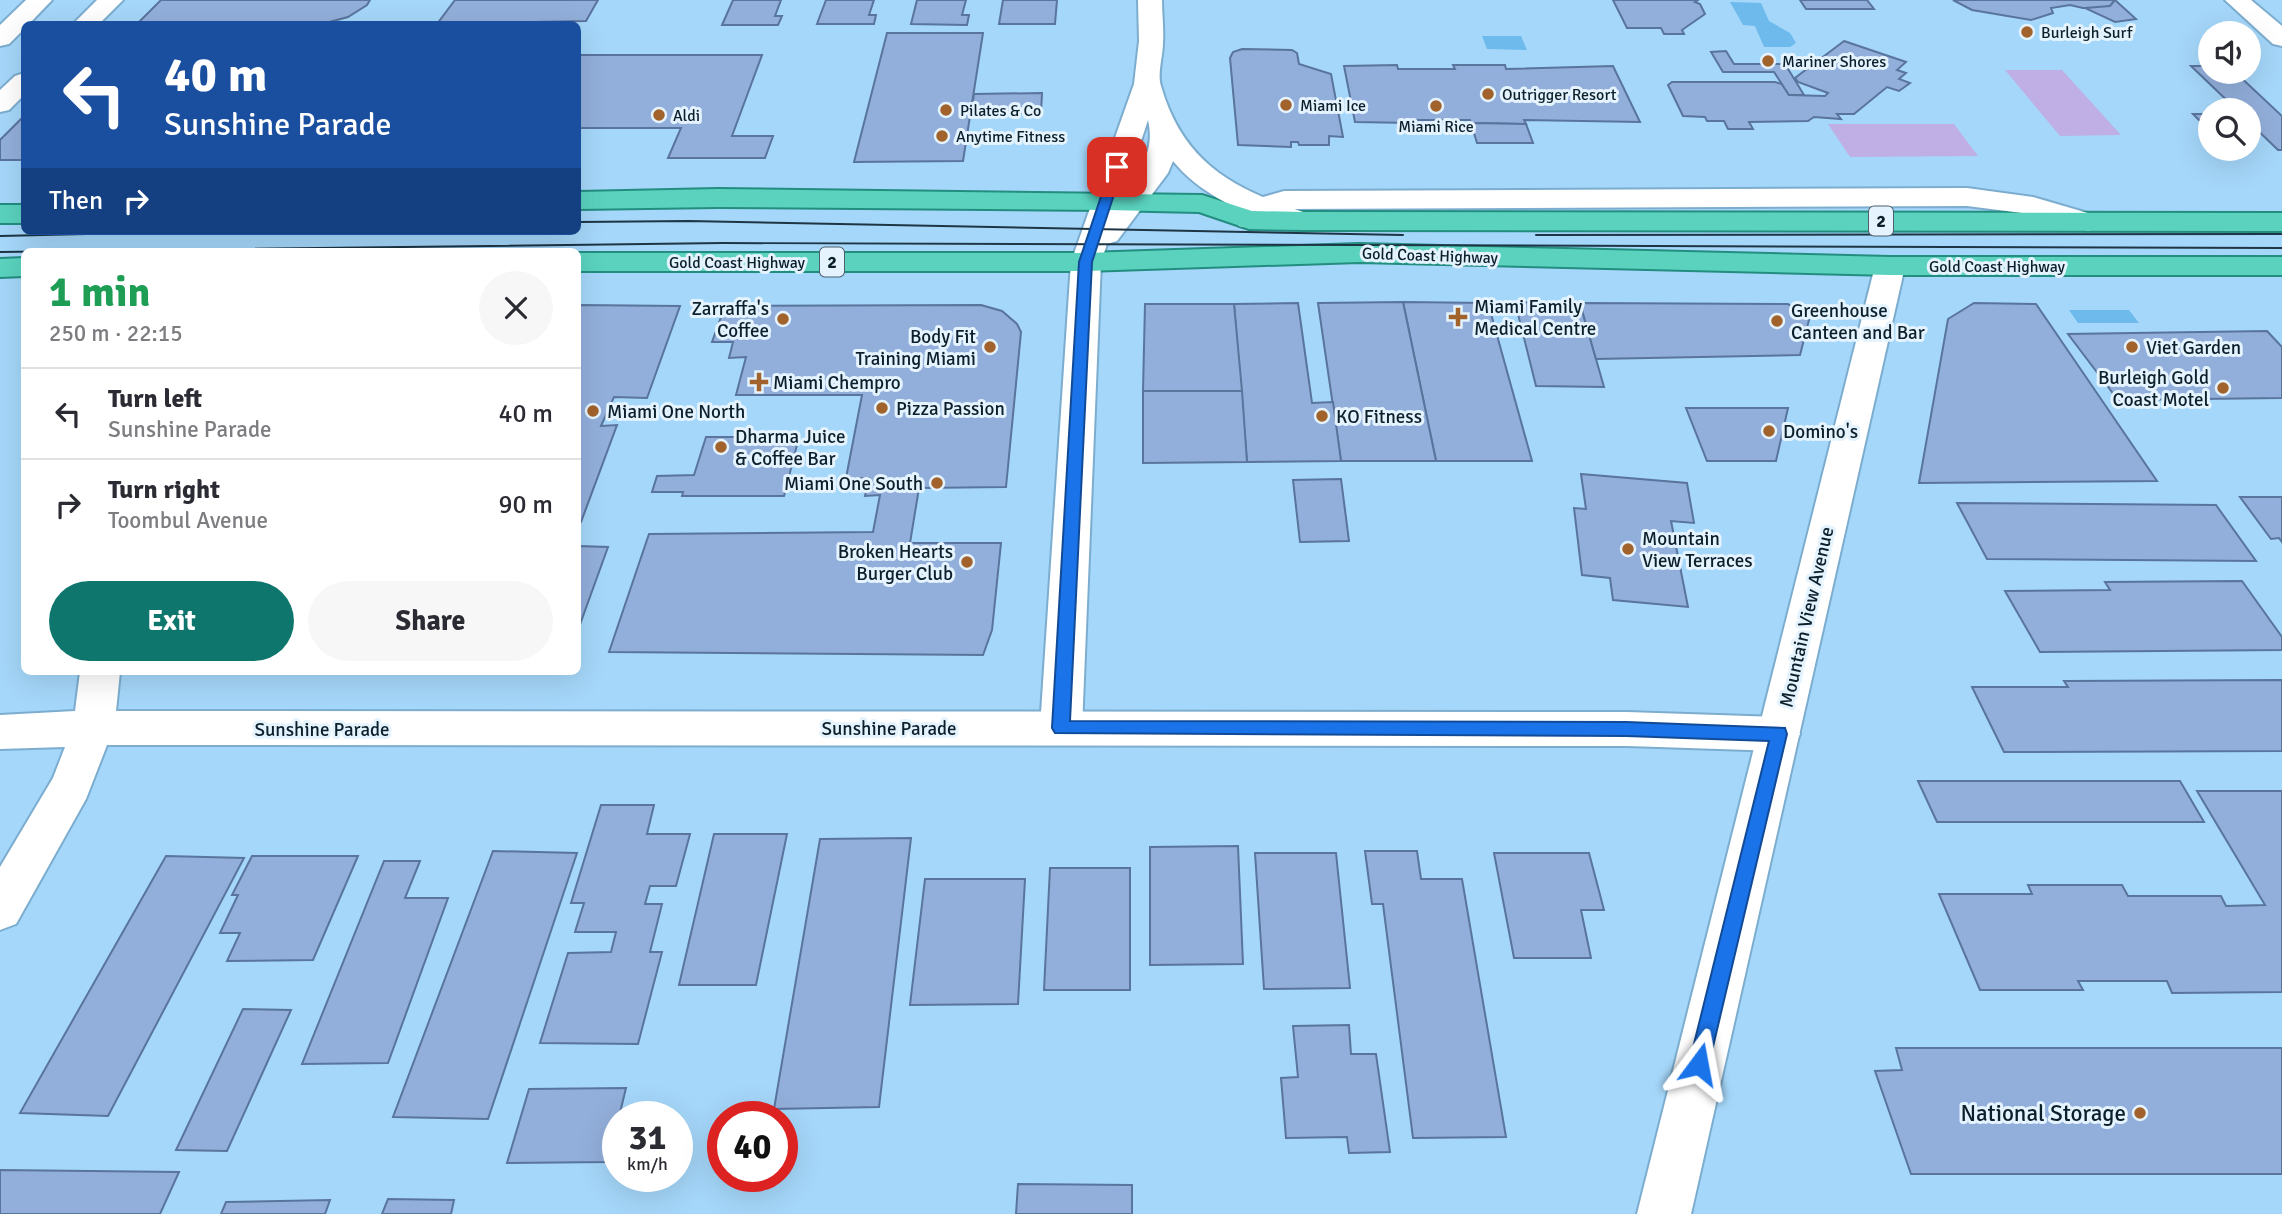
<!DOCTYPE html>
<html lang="en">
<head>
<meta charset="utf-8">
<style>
  body { margin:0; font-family:Signika,sans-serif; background:#f7f7f7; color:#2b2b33; height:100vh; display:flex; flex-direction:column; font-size:26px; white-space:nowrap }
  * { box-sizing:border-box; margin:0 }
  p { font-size:23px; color:#7c7c81 }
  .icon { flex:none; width:38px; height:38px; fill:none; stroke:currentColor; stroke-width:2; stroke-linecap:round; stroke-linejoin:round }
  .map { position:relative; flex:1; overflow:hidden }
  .panel { position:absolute; left:21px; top:248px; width:560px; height:427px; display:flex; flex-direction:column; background:#fff; border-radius:10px; box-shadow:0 7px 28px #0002 }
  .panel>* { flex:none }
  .banner { position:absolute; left:21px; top:21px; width:560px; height:214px; border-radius:10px; box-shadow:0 7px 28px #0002; background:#1a4fa0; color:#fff; overflow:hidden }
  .buttons { position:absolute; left:2198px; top:21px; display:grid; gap:14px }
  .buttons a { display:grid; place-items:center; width:63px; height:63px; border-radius:50%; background:#fff; box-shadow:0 7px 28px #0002; font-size:35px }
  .speed { position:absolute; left:602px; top:1101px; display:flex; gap:14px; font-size:35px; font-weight:700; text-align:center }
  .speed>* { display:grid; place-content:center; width:91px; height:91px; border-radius:50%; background:#fff; box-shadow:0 7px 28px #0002; line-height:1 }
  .speed small { font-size:18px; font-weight:400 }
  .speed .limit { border:10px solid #d22; background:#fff; color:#111 }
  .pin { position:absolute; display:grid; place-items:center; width:60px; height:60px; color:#fff; margin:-30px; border-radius:14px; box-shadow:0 4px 10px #0006 }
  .me { position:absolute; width:77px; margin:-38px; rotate:13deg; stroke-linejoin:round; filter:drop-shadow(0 0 5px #0008) }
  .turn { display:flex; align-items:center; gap:24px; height:147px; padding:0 28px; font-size:32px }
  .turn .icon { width:91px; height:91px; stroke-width:2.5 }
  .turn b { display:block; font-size:49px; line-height:60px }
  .then { display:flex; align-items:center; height:66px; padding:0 28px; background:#0003; gap:14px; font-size:26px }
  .round { display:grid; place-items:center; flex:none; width:74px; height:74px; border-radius:37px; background:#f7f7f7 }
  .headline { display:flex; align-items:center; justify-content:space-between; height:119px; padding:0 28px }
  h1 { font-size:42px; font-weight:800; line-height:52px; color:#1e9e55 }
  .primary-button { display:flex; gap:14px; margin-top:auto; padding:14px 28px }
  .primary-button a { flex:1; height:80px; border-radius:42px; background:#0f766e; color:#fff; font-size:28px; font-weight:800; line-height:80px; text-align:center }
  .primary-button a+a { background:#f7f7f7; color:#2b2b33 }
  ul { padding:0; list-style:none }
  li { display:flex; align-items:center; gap:21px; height:91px; padding:0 28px; border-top:2px solid #e1e1e2 }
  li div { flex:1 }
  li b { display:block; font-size:26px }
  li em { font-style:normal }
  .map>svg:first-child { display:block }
  .green { fill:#bfafe5 }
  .water { fill:#6ebaec }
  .building { fill:#92afdb; stroke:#59749d; stroke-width:2 }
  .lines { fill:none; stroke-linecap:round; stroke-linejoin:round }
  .minor-casing { stroke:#7cadcf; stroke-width:4 }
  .tertiary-casing { stroke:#7cadcf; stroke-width:4 }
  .trunk-casing { stroke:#238d80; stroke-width:4 }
  .minor { fill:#fff; fill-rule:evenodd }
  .tertiary { fill:#fff; fill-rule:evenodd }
  .trunk { fill:#5ad2be; fill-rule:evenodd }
  .tram { stroke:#1d3544; stroke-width:2 }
  .route { fill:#1a73e8; stroke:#114b97; stroke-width:2 }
  .poi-dot { fill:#a2622b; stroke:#e4f3fe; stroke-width:2.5 }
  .labels { text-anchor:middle; stroke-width:6; stroke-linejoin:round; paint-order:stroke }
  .far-poi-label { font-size:16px; fill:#0c202c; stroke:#e4f3fe; text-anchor:start }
  .far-street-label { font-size:16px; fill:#0c202c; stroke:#e4f3fe }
  .shield { fill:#e4f3fe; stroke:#4d5f6b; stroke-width:2 }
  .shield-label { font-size:18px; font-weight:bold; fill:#0c202c }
  .poi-label { font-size:19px; fill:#0c202c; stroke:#e4f3fe; text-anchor:start }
  .street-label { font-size:19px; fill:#0c202c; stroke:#e4f3fe }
  .near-poi-label { font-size:23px; fill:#0c202c; stroke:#e4f3fe; text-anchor:end }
</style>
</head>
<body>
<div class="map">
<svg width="2282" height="1214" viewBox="0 0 2282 1214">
  <rect width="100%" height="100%" fill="#a5d7fa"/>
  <g class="green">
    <polygon points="2005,70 2062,70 2121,135 2060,136"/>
    <polygon points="1828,124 1954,124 1978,156 1850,157"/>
  </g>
  <g class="water">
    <polygon points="1730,2 1761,3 1769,21 1790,33 1796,43 1790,47 1764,47 1755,26 1743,25"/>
    <polygon points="1482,36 1521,36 1527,50 1487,49"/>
    <polygon points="2069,310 2129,310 2139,323 2078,323"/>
  </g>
  <g class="building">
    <polygon points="161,0 370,0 367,5 348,17 322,24 137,24"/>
    <polygon points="455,0 598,0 586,21 437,24"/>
    <polygon points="733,0 781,0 775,16 782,16 778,25 722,25"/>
    <polygon points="826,0 874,0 869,15 876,15 874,24 817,24"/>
    <polygon points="917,0 966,0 962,15 969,15 967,25 911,24"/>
    <polygon points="1003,0 1057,0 1055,24 999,24"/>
    <polygon points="1613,0 1698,0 1695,2 1700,4 1705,14 1682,30 1684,34 1664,34 1661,28 1627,28"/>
    <polygon points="1800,0 1867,0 1874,9 1806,9"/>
    <polygon points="1953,0 2115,0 2110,6 2099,8 2083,8 2070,5 2051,8 2053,13 2031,20 1972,10"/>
    <polygon points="2115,0 2136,19 2115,22 2085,8 2110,6"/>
    <polygon points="887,33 983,33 963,161 854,162"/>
    <polygon points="1844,41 1906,62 1897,70 1906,73 1899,79 1910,83 1899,91 1887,87 1854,114 1837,114 1841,119 1814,117 1808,121 1749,122 1753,129 1728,129 1724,121 1707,121 1705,117 1683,116 1668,85 1672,82 1775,82 1782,84 1789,95 1825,96 1828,93 1798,82 1795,78"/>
    <polygon points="1242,49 1292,50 1297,53 1299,64 1331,74 1343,137 1329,136 1329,145 1299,145 1298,142 1291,142 1291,147 1238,145 1230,58 1233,52"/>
    <polygon points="1726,51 1734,64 1785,64 1804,95 1789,95 1774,72 1723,72 1711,52"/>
    <polygon points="578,55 762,55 732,136 773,136 765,158 668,158 681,128 578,128"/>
    <polygon points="1397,65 1398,69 1455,69 1453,65 1505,65 1506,69 1613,66 1640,122 1524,120 1526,124 1471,123 1470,120 1411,120 1412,123 1355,122 1344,66"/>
    <polygon points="2191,66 2210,66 2210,72 2235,72 2282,116 2282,150 2278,150 2249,122 2249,110 2237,110"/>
    <polygon points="1042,93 1041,113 971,114 974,94"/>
    <polygon points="2193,114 2210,114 2210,131"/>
    <polygon points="24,116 24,160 0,160 0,140"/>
    <polygon points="1471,123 1526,124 1533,143 1477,143"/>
    <polygon points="1403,302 1488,303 1532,461 1436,461"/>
    <polygon points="1403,302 1436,461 1341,461 1318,303"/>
    <polygon points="1515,302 1580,303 1604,387 1536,386"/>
    <polygon points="1298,303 1312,403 1333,402 1341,461 1247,462 1234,304"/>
    <polygon points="1580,303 1788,304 1809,320 1800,355 1596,359"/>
    <polygon points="1974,303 2036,304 2157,481 1919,483 1948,319"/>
    <polygon points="1145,304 1234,304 1242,391 1143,391"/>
    <polygon points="578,305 680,306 647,398 614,397 601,426 617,425 581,522 578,522"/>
    <polygon points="981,305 1002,311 1017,324 1021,332 1006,487 919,488 910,543 1001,543 992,630 983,655 609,652 649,534 873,532 880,495 865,496 869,478 846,478 862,395 736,395 746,357 729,358 733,342 712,342 725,306"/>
    <polygon points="2267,331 2282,347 2282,398 2118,400 2068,334"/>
    <polygon points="1143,391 1242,391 1247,462 1143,463"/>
    <polygon points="1686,408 1788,408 1776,461 1707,461"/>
    <polygon points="706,437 799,437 784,496 682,496 683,492 652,492 657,476 694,475"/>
    <polygon points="1581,474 1687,483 1694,523 1671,521 1688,607 1613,600 1610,578 1582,575 1574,508 1586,509"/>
    <polygon points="1341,479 1349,541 1300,542 1293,480"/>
    <polygon points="2240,497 2282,497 2282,542 2279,538 2271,539"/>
    <polygon points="1957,503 2216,505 2256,561 1987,559"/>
    <polygon points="578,546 608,547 578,630"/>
    <polygon points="2242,581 2282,637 2282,650 2040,652 2005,591 2110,590 2105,582"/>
    <polygon points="2282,680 2282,751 2004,752 1972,687 2068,687 2064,681"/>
    <polygon points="1918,781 2180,781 2204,822 1937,822"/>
    <polygon points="2197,791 2282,791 2282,992 2172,993 2167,981 2078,981 2083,990 1980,990 1939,894 2032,894 2028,885 2122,885 2128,896 2221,896 2226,906 2265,905"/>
    <polygon points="601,805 654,805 647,834 690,834 676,886 650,886 645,904 662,904 650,952 662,952 638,1044 540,1043 568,953 611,952 616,932 575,932 584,903 571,903"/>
    <polygon points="714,834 787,834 756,985 679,985"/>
    <polygon points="911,838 879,1107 774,1109 820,839"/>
    <polygon points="1238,846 1243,964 1150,965 1150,847"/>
    <polygon points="493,851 577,853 488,1119 393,1117"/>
    <polygon points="1365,851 1417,851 1421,879 1462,879 1506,1137 1413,1138 1383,904 1372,904"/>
    <polygon points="1255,853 1336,853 1350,988 1264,989"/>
    <polygon points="1494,853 1589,853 1604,910 1581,910 1591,958 1514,958"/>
    <polygon points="166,856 244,858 108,1116 20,1113"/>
    <polygon points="252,856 358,856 313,960 227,961 240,933 220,933 238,895 232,895"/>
    <polygon points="384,861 420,861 405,898 448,898 388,1063 302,1064"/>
    <polygon points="1050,868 1130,868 1130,990 1044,990"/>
    <polygon points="925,879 1025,879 1018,1004 910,1005"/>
    <polygon points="243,1009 291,1010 227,1151 176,1150"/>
    <polygon points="1349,1025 1351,1054 1376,1054 1390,1152 1349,1153 1347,1137 1286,1138 1281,1078 1298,1077 1293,1026"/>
    <polygon points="1896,1048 2282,1048 2282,1174 1911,1174 1875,1071 1902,1070"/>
    <polygon points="626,1088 608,1162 507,1163 529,1089"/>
    <polygon points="0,1170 179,1172 160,1214 0,1214"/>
    <polygon points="1018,1184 1132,1185 1132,1214 1016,1214"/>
    <polygon points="388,1199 454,1200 451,1214 382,1214"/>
    <polygon points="330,1200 325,1214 221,1214 226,1202"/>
  </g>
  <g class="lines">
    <defs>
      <g id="minor">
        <polygon points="26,0 52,0 29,24 24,24 24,29 9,44 0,46 0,25"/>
        <polygon points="97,0 123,0 99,24 73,24"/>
        <polygon points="2225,0 2251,0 2282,26 2282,46 2273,44"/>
        <polygon points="24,73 24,95 9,110 0,112 0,90 15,76"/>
        <path d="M1967,188L2033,197L2098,216L2103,222L2098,228L2088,231L2030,214L1967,206L1285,209C1266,214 1261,232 1239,226L1234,220L1256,199L1284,191Z"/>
        <polygon points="80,672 120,672 116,711 1627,712 1779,717 1794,722 1800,734 1794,746 1779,751 1627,746 107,745 86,799 16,924 0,930 0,867 53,778 65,747 0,749 0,715 75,711"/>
      </g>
      <g id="tertiary">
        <path d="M1138,0H1162C1162,14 1164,29 1163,43C1163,56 1157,74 1161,86C1184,167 1240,192 1313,215L1318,221L1313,227L1303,230C1255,218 1205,200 1173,161L1168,173L1117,241L1107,244L1101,262L1082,728L1076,740L1061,745L1046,740L1040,728L1071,262L1134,84L1139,41ZM1148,120C1155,150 1141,170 1124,193Z"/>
        <polygon points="1890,257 1901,260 1905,266 1691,1214 1637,1214 1875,266 1879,260"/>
      </g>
      <g id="trunk">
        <polygon points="718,189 1202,195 1252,211 1303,212 2282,213 2282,231 1303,230 1249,229 1199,212 1106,210 718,207 578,209 578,192"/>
        <rect x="0" y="205" width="24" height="18"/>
        <polygon points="1359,244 1890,257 2282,257 2282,275 1890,275 1359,262 1086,271 578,271 578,253 1086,253"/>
        <polygon points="24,258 24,276 0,277 0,259"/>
      </g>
    </defs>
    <use href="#minor" class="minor-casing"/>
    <use href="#tertiary" class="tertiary-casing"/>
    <use href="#trunk" class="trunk-casing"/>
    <use href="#minor" class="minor"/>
    <use href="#tertiary" class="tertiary"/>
    <use href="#trunk" class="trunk"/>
    <g class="tram">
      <polyline points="578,222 689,221 1403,235"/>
      <polyline points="1536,235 2282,234"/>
      <polyline points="0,236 217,231"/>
      <polyline points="0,252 723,243 2282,248"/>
    </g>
  </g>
  <polygon class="route" points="1117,163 1123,167 1092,262 1070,721 1626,722 1785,728 1787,734 1707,1072 1699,1075 1692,1072 1689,1064 1769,741 1626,736 1055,733 1052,728 1079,262 1111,167"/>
  <g class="poi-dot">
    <circle cx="2027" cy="32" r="7"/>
    <circle cx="1768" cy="61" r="7"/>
    <circle cx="1488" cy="94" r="7"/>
    <circle cx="1286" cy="105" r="7"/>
    <circle cx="1436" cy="106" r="7"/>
    <circle cx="946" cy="110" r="7"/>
    <circle cx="659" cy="115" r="7"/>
    <circle cx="942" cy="136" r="7"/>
    <path d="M1454.5 306.5h7v7h7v7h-7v7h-7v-7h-7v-7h7z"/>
    <circle cx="783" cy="319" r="7"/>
    <circle cx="1777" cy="321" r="7"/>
    <circle cx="990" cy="347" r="7"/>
    <circle cx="2132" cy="347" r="7"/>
    <path d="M755.5 371.5h7v7h7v7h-7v7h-7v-7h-7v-7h7z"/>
    <circle cx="2223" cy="388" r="7"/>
    <circle cx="882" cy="408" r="7"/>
    <circle cx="593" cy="411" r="7"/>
    <circle cx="1322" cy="416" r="7"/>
    <circle cx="1769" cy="431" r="7"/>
    <circle cx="721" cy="447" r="7"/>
    <circle cx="937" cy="483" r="7"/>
    <circle cx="1628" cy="549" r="7"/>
    <circle cx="967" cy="562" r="7"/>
    <circle cx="2140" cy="1113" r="7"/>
  </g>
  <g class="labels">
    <g class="far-poi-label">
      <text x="2041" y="38">Burleigh Surf</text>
      <text x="1782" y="67">Mariner Shores</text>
      <text x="1502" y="100">Outrigger Resort</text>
      <text x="1300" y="111">Miami Ice</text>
      <text x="960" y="116">Pilates &amp; Co</text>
      <text x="673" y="121">Aldi</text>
      <text x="1436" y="132" text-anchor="middle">Miami Rice</text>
      <text x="956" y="142">Anytime Fitness</text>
    </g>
    <g class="far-street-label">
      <text transform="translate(1430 255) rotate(2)" y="6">Gold Coast Highway</text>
      <text x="737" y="268">Gold Coast Highway</text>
      <text x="1997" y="272">Gold Coast Highway</text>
    </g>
    <g class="shield">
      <rect x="1869" y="206.5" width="24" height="29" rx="5"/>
      <rect x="820" y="247.5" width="24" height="29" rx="5"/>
    </g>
    <g class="shield-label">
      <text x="1881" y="227">2</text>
      <text x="832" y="268">2</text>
    </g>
    <g class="poi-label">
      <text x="1474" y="313">Miami Family<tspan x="1474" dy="22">Medical Centre</tspan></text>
      <text x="769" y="315" text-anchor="end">Zarraffa's<tspan x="769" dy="22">Coffee</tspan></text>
      <text x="1791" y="317">Greenhouse<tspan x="1791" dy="22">Canteen and Bar</tspan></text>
      <text x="976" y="343" text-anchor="end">Body Fit<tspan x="976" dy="22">Training Miami</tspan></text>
      <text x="2146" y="354">Viet Garden</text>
      <text x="2209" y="384" text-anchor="end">Burleigh Gold<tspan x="2209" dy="22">Coast Motel</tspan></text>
      <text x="773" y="389">Miami Chempro</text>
      <text x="896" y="415">Pizza Passion</text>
      <text x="607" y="418">Miami One North</text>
      <text x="1336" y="423">KO Fitness</text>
      <text x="1783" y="438">Domino's</text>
      <text x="735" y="443">Dharma Juice<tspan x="735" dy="22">&amp; Coffee Bar</tspan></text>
      <text x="923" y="490" text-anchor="end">Miami One South</text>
      <text x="1642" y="545">Mountain<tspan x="1642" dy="22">View Terraces</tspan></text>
      <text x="953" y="558" text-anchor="end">Broken Hearts<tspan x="953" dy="22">Burger Club</tspan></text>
    </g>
    <g class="street-label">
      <text transform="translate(1806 617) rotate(-77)" y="7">Mountain View Avenue</text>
      <text x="889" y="735">Sunshine Parade</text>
      <text x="322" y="736">Sunshine Parade</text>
    </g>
    <g class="near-poi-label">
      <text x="2126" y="1121">National Storage</text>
    </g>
  </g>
</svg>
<div class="buttons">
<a><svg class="icon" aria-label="sound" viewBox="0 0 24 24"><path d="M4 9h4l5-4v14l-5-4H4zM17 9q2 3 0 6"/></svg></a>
<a><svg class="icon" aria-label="search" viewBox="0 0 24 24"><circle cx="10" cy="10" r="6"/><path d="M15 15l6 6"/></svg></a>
</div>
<div class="speed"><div>31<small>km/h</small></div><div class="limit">40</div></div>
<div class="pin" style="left:1117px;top:167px;background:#d93025"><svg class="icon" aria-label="arrive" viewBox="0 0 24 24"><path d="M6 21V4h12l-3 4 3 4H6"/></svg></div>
<svg class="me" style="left:1699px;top:1064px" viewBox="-20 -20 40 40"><path d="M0-17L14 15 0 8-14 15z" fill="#1a73e8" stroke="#fff" stroke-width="4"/></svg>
<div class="banner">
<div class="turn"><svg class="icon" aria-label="left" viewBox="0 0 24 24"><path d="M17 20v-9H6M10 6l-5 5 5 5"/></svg><div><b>40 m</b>Sunshine Parade</div></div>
<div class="then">Then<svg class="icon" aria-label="right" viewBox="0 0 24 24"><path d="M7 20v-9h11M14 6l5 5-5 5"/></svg></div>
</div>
<section class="panel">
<div class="headline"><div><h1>1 min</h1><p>250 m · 22:15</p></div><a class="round"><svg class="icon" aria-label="close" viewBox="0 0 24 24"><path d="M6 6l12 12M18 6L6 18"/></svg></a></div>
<ul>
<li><svg class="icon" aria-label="left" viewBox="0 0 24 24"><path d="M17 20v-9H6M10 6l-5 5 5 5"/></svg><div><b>Turn left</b><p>Sunshine Parade</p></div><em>40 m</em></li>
<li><svg class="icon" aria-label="right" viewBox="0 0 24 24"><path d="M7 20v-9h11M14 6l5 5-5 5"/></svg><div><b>Turn right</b><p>Toombul Avenue</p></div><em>90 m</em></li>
</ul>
<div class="primary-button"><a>Exit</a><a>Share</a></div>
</section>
</div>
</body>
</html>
